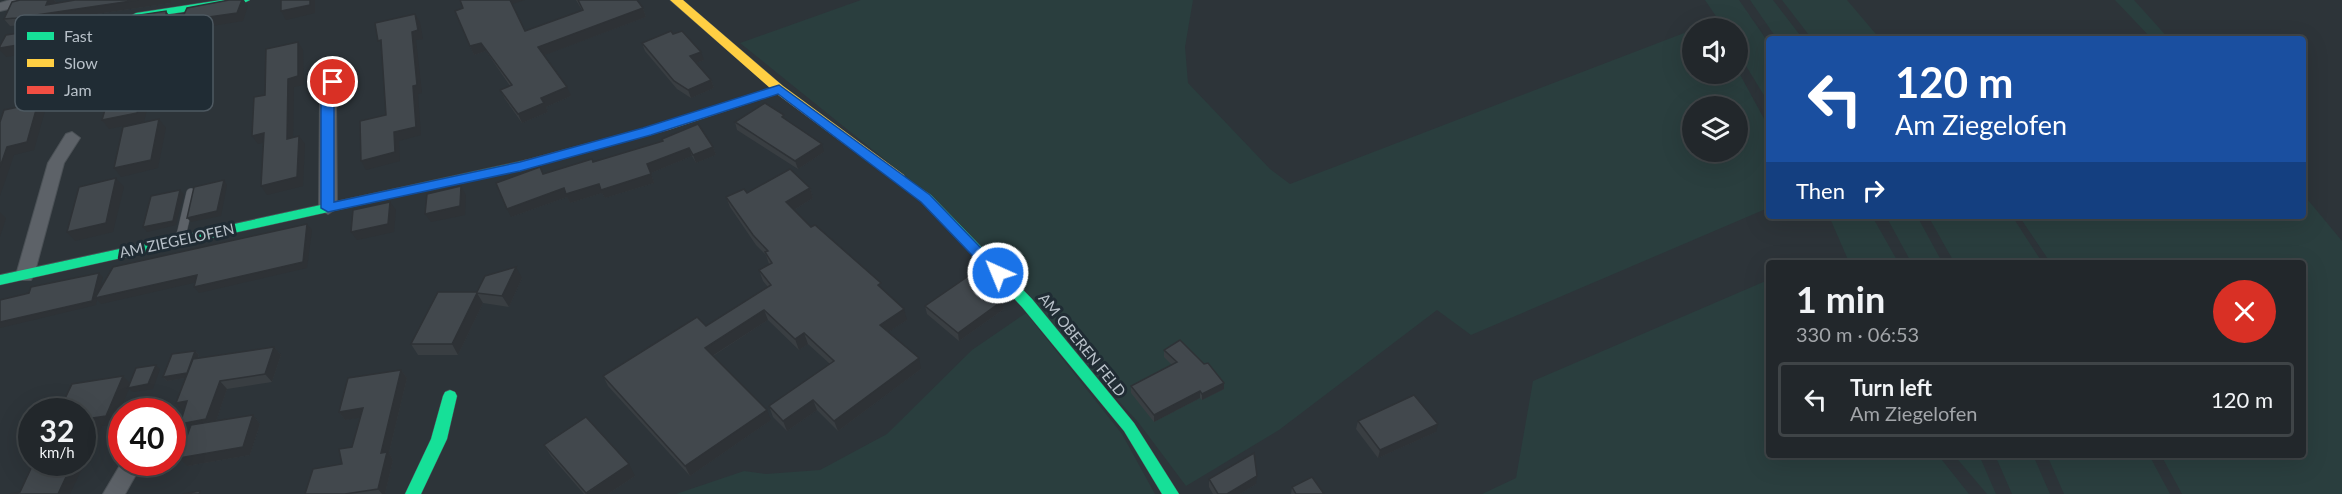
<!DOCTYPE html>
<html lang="en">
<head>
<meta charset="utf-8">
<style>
  body { margin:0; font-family:Lato,sans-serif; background:#2e3337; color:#f1f3f6; height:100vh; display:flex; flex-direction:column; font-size:22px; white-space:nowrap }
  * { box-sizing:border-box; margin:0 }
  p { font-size:20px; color:#a2a5a9 }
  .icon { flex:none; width:33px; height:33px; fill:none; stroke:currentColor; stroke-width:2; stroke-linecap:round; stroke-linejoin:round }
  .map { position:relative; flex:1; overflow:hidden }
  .side { position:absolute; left:1766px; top:260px; width:540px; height:198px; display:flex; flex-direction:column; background:#22272b; border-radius:6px; box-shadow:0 6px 24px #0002,0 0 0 2px #3f4447 }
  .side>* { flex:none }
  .guide { position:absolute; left:1766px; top:36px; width:540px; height:183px; border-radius:6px; box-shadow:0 6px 24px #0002,0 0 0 2px #3f4447; background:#1a4fa0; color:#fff; overflow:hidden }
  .tools { position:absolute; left:1682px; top:18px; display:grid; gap:12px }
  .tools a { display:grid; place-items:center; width:66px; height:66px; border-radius:50%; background:#22272b; box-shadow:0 6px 24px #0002,0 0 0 2px #3f4447; font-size:30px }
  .speed { position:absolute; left:18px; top:398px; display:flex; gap:12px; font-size:30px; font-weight:700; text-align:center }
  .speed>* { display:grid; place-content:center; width:78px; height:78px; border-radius:50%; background:#22272b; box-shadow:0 6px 24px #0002,0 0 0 2px #3f4447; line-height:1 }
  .speed small { font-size:15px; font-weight:400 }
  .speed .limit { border:9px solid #d22; background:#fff; color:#111 }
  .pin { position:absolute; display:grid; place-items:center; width:51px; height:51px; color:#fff; margin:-26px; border:3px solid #fff; border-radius:50%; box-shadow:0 2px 6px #0007 }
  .me { position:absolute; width:66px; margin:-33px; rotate:316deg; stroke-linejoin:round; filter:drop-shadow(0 0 4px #0008) }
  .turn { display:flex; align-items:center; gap:21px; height:126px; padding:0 30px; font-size:27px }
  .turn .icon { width:78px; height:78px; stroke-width:2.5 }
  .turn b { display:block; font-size:42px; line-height:51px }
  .then { display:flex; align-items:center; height:57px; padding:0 30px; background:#0003; gap:12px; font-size:22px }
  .round { display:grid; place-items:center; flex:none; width:63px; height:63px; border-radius:32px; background:#2e3337 }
  .headline { display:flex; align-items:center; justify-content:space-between; height:102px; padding:0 30px }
  h1 { font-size:36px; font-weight:700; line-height:45px }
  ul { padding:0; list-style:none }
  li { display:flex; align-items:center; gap:18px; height:75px; margin:0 12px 9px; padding:0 18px; border:3px solid #3f4447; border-radius:6px }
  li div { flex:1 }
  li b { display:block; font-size:22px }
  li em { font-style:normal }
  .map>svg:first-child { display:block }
  .green { fill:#2a3e3e; fill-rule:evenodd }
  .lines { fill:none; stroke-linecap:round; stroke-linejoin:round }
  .lane-casing { stroke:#4b5156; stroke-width:10 }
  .street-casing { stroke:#4b5156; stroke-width:2 }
  .fast-casing { stroke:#4b5156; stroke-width:1 }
  .slow-casing { stroke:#4b5156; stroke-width:1 }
  .jam-casing { stroke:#4b5156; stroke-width:1 }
  .lane { stroke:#5d6268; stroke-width:9 }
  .street { fill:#5d6268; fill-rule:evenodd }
  .fast { fill:#16e098; fill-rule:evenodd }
  .slow { fill:#ffcf43; fill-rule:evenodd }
  .jam { fill:#f24e42; fill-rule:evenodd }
  .wall { fill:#393e42 }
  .shaded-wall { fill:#2e3236 }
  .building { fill:#42484d; stroke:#2e3236; stroke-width:1.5 }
  .route { fill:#1a73e8; stroke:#114b97; stroke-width:1.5 }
  .labels { text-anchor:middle; stroke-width:6; stroke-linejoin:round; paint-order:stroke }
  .street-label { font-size:15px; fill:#b8c1c9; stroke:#202c34 }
  .key { fill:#202c34; stroke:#4e5961; stroke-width:1.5 }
  .key-label { font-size:16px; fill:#b8c1c9 }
</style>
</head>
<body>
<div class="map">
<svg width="2342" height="494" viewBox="0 0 2342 494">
  <rect width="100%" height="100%" fill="#2d3439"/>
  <g class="green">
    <path d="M861,0H1193L1185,47L1188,83L1270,169L1290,184L1692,30V74H1737V69L1768,126V208L1471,335L1437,310L1279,430L1186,486L1138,422L930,196L740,43ZM1692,106H1737V152H1692Z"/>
    <polygon points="1705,0 1739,0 1768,42 1768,102 1737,51 1737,28 1724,28"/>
    <polygon points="1750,0 1773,0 1803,39 1777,39"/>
    <polygon points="1782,0 1847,0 1880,39 1812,39"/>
    <polygon points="2115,0 2134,0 2169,39 2152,39"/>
    <polygon points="2303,194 2342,241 2342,494 2182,494 2161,455 2302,454 2302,262 2050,262 2019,216 2302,216"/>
    <polygon points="1829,216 1872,216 1898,262 1849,262"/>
    <polygon points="1886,216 1917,216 1942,262 1911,262"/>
    <polygon points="1928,216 2012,216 2042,262 1954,262"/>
    <polygon points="1768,280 1768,454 1938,455 1969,494 1482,494 1516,478 1533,381"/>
    <polygon points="1026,313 1122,434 1155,494 676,494 744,471 766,474 820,470 887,434 972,350"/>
    <polygon points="1954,455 1979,455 1996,494 1987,494"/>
    <polygon points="1995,455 2033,455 2050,494 2012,494"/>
    <polygon points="2047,455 2149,455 2170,494 2064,494"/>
  </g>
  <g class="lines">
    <defs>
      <polyline id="lane" points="180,240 191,193"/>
      <g id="street">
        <polygon points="10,0 35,0 33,3 0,11 0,3"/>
        <polygon points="338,60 346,65 336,99 337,208 328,214 319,208 320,99 330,65"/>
        <polygon points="72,132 80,138 64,163 34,275 31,280 19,280 16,275 48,163 66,134"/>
        <polygon points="122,462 143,462 125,494 103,494"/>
      </g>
      <g id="fast">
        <polygon points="221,0 250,0 244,3 136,19 130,16 136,13"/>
        <polygon points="527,160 533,164 531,167 0,285 0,275"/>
        <polygon points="899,174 931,195 1032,299 1134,423 1179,494 1162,494 1124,431 1022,307 921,201 894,181 893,178"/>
        <polygon points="450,390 455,392 457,396 447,439 421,494 405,494 431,439 443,396 445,392"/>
      </g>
      <polygon id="slow" points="670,0 683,0 783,86 904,175 905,178 904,181 894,181 777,94 668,130 660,130 658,127 660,124 770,88"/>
      <polygon id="jam" points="664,123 668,124 670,127 668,130 527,168 521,164 523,161"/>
    </defs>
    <use href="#lane" class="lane-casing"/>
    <use href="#street" class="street-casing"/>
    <use href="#fast" class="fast-casing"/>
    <use href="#slow" class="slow-casing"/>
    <use href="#jam" class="jam-casing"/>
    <use href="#lane" class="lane"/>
    <use href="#street" class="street"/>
    <use href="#fast" class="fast"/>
    <use href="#slow" class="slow"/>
    <use href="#jam" class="jam"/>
  </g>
  <g class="wall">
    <polygon points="20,0 54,0 56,2 55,3 171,3 22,25 10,26 4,19"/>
    <polygon points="576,0 637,0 643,8 646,17 544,55 571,96 546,107 548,112 522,123 505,99 500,90 510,86 486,51 474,55 470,46 463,8 512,4 525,31 582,10"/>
    <polygon points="673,34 704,60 696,63 711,80 714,88 691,98 677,89 645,51 642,43"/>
    <polygon points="785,119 824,152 798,169 737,130 735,122"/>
    <polygon points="663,141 713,147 716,155 696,163 692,156 651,173 654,183 605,198 602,193 570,203 567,197 511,217 593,162"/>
    <polygon points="810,188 813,198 794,210 811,227 882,289 907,320 888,332 921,369 838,431 817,410 787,431 773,417 769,406 830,364 808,344 799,350 768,320 713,356 771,420 690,476 608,386 603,376 706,326 768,287 763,281 759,270 769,264 766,255 756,245 730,207 726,197 747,193"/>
    <polygon points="522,278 509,307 483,303 458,355 418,355 411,344 477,292"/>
    <polygon points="1002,301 1004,309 959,341 927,314 925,306"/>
    <polygon points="274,347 281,355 272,382 227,389 216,421 253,415 260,424 250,455 187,466 188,432 187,432 183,411 185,378 167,381 163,377 195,351 199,355 198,359"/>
    <polygon points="1164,350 1224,389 1202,400 1200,398 1154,422 1131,393 1131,386 1172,365 1164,357"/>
    <polygon points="401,370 407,378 389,453 393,460 385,494 305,494 342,464 352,447 360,417 345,420 339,412"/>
    <polygon points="1358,421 1436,432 1378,458 1356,429"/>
    <polygon points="544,445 635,476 608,494 584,494 551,456"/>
    <polygon points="1209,479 1256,484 1240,494 1213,494 1209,487"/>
    <polygon points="1292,487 1324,494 1291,494"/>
  </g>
  <g class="shaded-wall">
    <polygon points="47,0 54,0 56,2 51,12 46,5"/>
    <polygon points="138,0 171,0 171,3 22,25 16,18"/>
    <polygon points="242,0 244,0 248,6 243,21 187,30 181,21"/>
    <polygon points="310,0 315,0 315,13 286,20 281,11"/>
    <polygon points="510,0 525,0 512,4"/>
    <polygon points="643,8 646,17 542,56 538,47"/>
    <polygon points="166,11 172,19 174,36 133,42 130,47 107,51 100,42 126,33"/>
    <polygon points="415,14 420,22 423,39 416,40 422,93 418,94 421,135 399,141 400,161 366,170 361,161 394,132 413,86 412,32"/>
    <polygon points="106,30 112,39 6,57 0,50 0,48"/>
    <polygon points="298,42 303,50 304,85 294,87 293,147 287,139 288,79"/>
    <polygon points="481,43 486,51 474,55 470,46"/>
    <polygon points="701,52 704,60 693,64 690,56"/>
    <polygon points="146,75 153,84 144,122 109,129 102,120"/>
    <polygon points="711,80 714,88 691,98 688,90"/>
    <polygon points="567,87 571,96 546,107 548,112 522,123 518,114 541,98"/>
    <polygon points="38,103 45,111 34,150 14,155 0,196 0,167 7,147"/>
    <polygon points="159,119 166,128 158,168 121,177 114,168"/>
    <polygon points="264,133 270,141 258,144 252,136"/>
    <polygon points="299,136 305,144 303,186 267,195 261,186"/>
    <polygon points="822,144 824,152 798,169 795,161"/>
    <polygon points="713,147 716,155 696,163 693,155"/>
    <polygon points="689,148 692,156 651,173 654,183 605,198 602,193 570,203 567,197 511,217 507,209 564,188 647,164"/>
    <polygon points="116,178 124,187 113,232 75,241 67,232"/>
    <polygon points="224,180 227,185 221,216 191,222 187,218"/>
    <polygon points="461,186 466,195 465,215 431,222 425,214"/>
    <polygon points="810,188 813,198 789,213 786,202"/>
    <polygon points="180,190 184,194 176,225 147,232 143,227"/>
    <polygon points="390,202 396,210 394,232 357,240 351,232"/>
    <polygon points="0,212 6,218 0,237"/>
    <polygon points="307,224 312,230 307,268 199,293 194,287"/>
    <polygon points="516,267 522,278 509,307 502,296"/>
    <polygon points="99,273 103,277 98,298 197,275 202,281 101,304 97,300 96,305 0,328 0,322"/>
    <polygon points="477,293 483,303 458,355 452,344"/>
    <polygon points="1002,301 1004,309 959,341 958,333"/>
    <polygon points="904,309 907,320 882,336 880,325"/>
    <polygon points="764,310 768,320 709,358 705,348"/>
    <polygon points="804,333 808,344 799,350 795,339"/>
    <polygon points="274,347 281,355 272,382 265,374"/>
    <polygon points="195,351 199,355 191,377 167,381 163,377"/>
    <polygon points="919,358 921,369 838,431 834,421"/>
    <polygon points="156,365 160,369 153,389 133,392 129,389 114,424 102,426 70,494 58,494 73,462 82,462 82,441 93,418 123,376 131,384"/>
    <polygon points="401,370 407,378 389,453 393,460 385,494 382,494 378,489 381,453"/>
    <polygon points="220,381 227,389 214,427 187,432 180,424"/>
    <polygon points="1224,383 1224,389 1202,400 1202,394"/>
    <polygon points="1200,391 1200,398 1154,422 1154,415"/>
    <polygon points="813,400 817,410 787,431 783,421"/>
    <polygon points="187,401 195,409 183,411 176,403"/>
    <polygon points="363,408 369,416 345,420 339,412"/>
    <polygon points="767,410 771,420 690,476 685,466"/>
    <polygon points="253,415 260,424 250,455 187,466 179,458"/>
    <polygon points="1438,424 1436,432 1378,458 1380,450"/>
    <polygon points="629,464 635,476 608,494 586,494"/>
    <polygon points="1257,476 1256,484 1240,494 1227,494"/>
  </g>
  <g class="building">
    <polygon points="20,0 48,0 46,5 75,0 138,0 16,18 4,19 12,2"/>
    <polygon points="229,0 242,0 237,13 181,21 187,8"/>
    <polygon points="281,0 310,0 310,5 281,11"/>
    <polygon points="460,0 510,0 525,31 583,10 578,0 637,0 643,8 538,47 567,87 541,98 544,103 518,114 500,90 512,85 481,43 470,46 455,11 463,8"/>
    <polygon points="166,11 167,28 126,33 124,38 100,42 106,30 0,48 0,46 6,35"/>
    <polygon points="415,14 418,30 412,32 417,85 413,86 416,127 394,132 395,152 361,161 360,121 386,115 381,40 378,41 375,23"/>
    <polygon points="671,31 673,34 682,31 701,52 690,56 711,80 688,90 674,81 642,43"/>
    <polygon points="298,42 298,76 288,79 287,139 299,136 297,177 261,186 264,133 252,136 254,97 265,95 266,49"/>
    <polygon points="146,75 137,113 102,120 113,82"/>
    <polygon points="38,103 27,142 7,147 0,167 0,122 4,110"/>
    <polygon points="765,103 784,115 782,117 822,144 795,161 735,122"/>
    <polygon points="159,119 151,160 114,168 123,127"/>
    <polygon points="698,124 713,147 693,155 689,148 647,164 651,174 601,190 599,184 566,194 564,188 507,209 496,183 540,167 543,174 592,159 593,162 663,141 662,139"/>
    <polygon points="790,169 810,188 786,202 811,227 815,225 881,283 878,285 904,309 880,325 919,358 834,421 813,400 783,421 769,406 834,361 804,333 795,339 764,310 705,348 767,410 685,466 603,376 697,317 706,326 771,285 759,270 772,263 765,252 768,251 753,235 726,197 744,189 747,193"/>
    <polygon points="116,178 106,223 67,232 79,187"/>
    <polygon points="224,180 217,211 187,218 194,187"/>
    <polygon points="461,186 460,206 425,214 427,194"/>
    <polygon points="180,190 173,221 143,227 151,196"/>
    <polygon points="390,202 388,224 351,232 353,210"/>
    <polygon points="307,224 303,262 194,287 197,275 95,298 113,267"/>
    <polygon points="516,267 502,296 477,293 452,344 411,344 438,292 477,292 485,276"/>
    <polygon points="99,273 92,301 0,322 0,300 29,293 31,287"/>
    <polygon points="970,275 1002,301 958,333 925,306"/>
    <polygon points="1180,340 1204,364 1208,363 1224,383 1202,394 1200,391 1154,415 1131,386 1177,362 1164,350"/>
    <polygon points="274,347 265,374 220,381 206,419 180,424 187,401 176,403 193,359"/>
    <polygon points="195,351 187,373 163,377 172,354"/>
    <polygon points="156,365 148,384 128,388 136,368"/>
    <polygon points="401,370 381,453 387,452 378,489 345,494 305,494 313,469 342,464 339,449 352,447 363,408 339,412 348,378"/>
    <polygon points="123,376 106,416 93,418 82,441 82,411 59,411 72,384"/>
    <polygon points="1414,395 1438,424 1380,450 1358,421"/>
    <polygon points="253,415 243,447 179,458 191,425"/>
    <polygon points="586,417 629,464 586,493 544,445"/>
    <polygon points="1254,453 1257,476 1227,494 1218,494 1209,479"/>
    <polygon points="34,462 73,462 58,494 10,494 20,492"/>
    <polygon points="1312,477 1324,494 1296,494 1292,487"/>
    <polygon points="200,491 199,494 183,494"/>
  </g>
  <polygon class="route" points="333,78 339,82 334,99 334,202 520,162 643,128 779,85 930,195 1005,273 998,278 993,277 921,202 778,94 651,135 520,171 328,212 321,208 321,99 327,82"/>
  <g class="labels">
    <g class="street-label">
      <text transform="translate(177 241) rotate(-12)" y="5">AM ZIEGELOFEN</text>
      <text transform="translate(1082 345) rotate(51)" y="5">AM OBEREN FELD</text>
    </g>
  </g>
  <rect x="15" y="15" width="198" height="96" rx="9" class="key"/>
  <rect x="27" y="32" width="27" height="8" fill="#16e098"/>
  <rect x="27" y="59" width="27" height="8" fill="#ffcf43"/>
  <rect x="27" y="86" width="27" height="8" fill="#f24e42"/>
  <g class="key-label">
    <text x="64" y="42">Fast</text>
    <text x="64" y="69">Slow</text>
    <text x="64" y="96">Jam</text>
  </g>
</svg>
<div class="tools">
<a><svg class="icon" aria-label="sound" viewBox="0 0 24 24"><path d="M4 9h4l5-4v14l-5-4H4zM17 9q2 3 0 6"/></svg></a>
<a><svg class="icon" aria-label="layers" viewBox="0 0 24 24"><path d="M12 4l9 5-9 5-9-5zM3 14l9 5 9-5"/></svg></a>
</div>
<div class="speed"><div>32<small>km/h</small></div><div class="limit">40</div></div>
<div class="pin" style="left:333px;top:82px;background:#d93025"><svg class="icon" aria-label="arrive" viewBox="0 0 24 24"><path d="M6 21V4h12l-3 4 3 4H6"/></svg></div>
<svg class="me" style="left:998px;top:273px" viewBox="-20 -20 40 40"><circle r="17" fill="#1a73e8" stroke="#fff" stroke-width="3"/><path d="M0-11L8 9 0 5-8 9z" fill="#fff"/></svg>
<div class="guide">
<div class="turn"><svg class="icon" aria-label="left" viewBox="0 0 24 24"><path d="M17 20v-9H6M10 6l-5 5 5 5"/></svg><div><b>120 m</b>Am Ziegelofen</div></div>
<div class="then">Then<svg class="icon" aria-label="right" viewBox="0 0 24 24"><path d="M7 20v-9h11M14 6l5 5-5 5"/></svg></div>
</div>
<section class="side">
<div class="headline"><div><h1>1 min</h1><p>330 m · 06:53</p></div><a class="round" style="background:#d93025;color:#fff"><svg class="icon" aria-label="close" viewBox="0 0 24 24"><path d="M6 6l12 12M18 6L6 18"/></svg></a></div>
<ul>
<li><svg class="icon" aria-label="left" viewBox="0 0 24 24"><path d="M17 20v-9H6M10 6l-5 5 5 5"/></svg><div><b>Turn left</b><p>Am Ziegelofen</p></div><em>120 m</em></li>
</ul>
</section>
</div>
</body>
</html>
